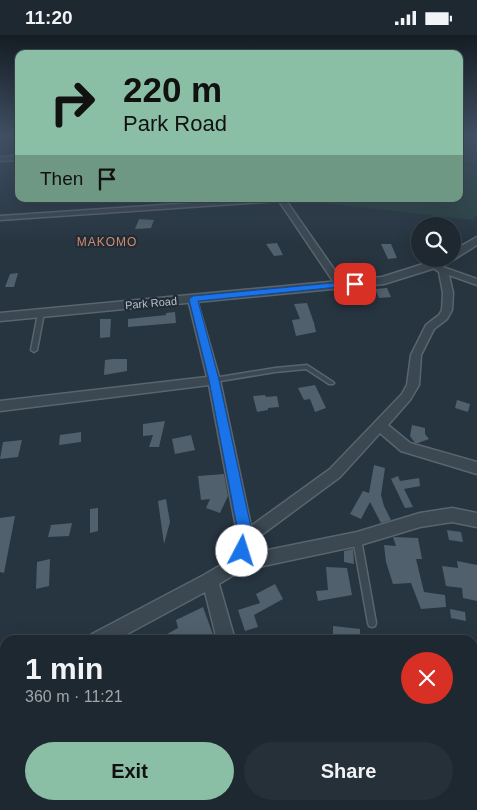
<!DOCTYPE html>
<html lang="en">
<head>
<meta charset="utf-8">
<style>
  body { margin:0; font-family:Helvetica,sans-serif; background:#253039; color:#f1f3f6; height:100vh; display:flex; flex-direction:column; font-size:19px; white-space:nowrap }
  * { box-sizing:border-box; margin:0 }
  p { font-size:16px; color:#a0a6ab }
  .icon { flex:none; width:28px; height:28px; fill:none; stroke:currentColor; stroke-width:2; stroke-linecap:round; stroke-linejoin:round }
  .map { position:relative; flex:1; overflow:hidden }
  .side { position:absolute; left:0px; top:600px; width:478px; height:175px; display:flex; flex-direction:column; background:#1d2831; border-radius:15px 15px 0 0; box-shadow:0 5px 20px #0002,0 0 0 1px #3b444d }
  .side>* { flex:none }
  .banner { position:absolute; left:15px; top:15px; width:448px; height:152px; border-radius:10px; box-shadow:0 5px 20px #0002,0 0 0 1px #3b444d; background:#8abfa5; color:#111; overflow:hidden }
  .fabs { position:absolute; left:411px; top:182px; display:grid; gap:10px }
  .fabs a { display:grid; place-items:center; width:50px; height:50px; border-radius:50%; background:#1d2831; box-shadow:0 5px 20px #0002,0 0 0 1px #3b444d; font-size:25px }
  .pin { position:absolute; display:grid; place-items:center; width:42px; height:42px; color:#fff; margin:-21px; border-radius:10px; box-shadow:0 2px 8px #0006 }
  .me { position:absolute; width:55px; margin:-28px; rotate:5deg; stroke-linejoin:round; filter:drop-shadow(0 0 4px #0008) }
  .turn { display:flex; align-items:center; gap:18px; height:105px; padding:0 25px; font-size:22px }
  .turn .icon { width:65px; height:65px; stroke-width:2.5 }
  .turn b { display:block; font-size:35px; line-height:42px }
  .then { display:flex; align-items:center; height:48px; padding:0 25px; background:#0003; gap:10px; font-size:19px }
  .round { display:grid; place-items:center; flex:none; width:52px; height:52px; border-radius:26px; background:#253039 }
  .head { display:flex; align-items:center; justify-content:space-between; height:85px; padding:0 25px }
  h1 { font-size:30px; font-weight:600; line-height:38px }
  .button { display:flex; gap:10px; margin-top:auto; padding:10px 25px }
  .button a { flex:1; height:58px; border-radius:30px; background:#8abfa5; color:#111; font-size:20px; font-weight:600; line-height:58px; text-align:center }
  .button a+a { background:#253039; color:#f1f3f6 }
  .status { display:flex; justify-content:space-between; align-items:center; height:35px; padding:0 25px; background:#1d2831; direction:ltr }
  .status svg { height:14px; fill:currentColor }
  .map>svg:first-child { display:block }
  .green { fill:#294242 }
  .building { fill:#50606c }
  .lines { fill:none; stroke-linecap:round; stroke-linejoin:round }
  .service-casing { stroke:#59656e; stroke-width:3 }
  .minor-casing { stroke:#59656e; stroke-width:3 }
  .tertiary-casing { stroke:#59656e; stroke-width:3 }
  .service { fill:#3b4751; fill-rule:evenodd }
  .minor { fill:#3b4751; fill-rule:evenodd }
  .tertiary { fill:#3b4751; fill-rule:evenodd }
  .route { fill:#1a73e8; stroke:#114b97 }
  .labels { text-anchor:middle; stroke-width:4.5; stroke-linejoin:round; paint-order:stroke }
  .far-street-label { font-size:11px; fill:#b8c2cb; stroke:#202c36 }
  .far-neighbourhood-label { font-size:12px; letter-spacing:1px; fill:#d38c6b; stroke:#202c36 }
</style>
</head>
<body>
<div class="status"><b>11:20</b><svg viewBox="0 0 49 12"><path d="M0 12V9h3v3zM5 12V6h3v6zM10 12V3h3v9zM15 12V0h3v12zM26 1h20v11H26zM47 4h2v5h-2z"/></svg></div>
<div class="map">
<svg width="477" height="775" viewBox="0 0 477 775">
  <rect width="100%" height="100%" fill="#273541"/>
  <g class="green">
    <polygon points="459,104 477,108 477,131 459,127"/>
    <polygon points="459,128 477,133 477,180 473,185 288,164 459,164"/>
  </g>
  <g class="building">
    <polygon points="139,184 154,185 151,193 135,194"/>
    <polygon points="277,208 283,220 274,221 266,209"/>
    <polygon points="381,209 391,209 397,223 388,224"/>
    <polygon points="18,238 14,252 5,252 10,239"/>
    <polygon points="387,253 391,262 379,263 375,254"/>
    <polygon points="307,268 314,288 316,297 296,301 292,285 300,284 294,269"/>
    <polygon points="175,277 176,288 128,292 128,284 166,280 166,278"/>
    <polygon points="100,284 111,284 110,302 100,303"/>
    <polygon points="113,324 127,324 127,336 104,340 105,325"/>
    <polygon points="315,350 326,373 315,377 310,364 304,365 298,353"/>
    <polygon points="265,360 266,362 277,361 279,372 268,373 268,375 257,377 253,361"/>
    <polygon points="457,365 470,369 468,377 455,373"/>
    <polygon points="165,386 159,412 149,412 153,400 143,401 143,389"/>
    <polygon points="412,390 425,393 425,399 429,404 418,408 415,408 410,401"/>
    <polygon points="81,397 81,407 59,410 60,400"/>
    <polygon points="191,400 195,415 175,419 172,404"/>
    <polygon points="22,405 18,422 0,424 3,407"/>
    <polygon points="374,430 385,433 381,460 384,471 391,485 381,488 370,467 361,484 350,479 363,456 369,458"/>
    <polygon points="224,439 228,461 220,478 206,473 210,464 201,465 198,441"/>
    <polygon points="398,441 400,446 419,443 420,451 404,454 413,472 405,473 391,444"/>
    <polygon points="166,464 170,487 164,509 158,466"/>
    <polygon points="98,473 98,496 90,498 90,474"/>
    <polygon points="15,481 4,538 0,537 0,483"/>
    <polygon points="72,488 69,501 48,502 51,490"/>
    <polygon points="447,495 461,497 463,507 449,505"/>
    <polygon points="393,502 418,503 422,524 416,524 424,557 445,560 446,572 421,574 411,548 393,549 386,527 384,510 396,511"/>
    <polygon points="353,514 354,529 344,527 344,516"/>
    <polygon points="50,524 49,551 36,554 37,527"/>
    <polygon points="457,526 477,530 477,566 463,563 462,553 446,551 442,531 458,533"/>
    <polygon points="326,532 347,533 352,560 318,566 316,556 328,555"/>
    <polygon points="275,549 283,564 254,580 258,592 245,596 238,575 260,568 256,559"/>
    <polygon points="203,572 215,605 156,605 178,593 176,585"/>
    <polygon points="450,574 465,577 466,586 451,583"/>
    <polygon points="333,591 360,594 360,605 333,602"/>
  </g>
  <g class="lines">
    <defs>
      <g id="service">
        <polygon points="459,102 477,106 477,108 459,104"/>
        <polygon points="41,276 44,278 37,315 34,317 31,315 38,278"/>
        <polygon points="307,330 333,347 334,348 333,349 329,349 306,334 275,337 214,347 211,345 214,343 275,333"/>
        <polygon points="357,500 360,502 361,504 376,588 375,591 372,592 369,591 368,588 353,504 354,502"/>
      </g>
      <g id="minor">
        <polygon points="19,121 19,125 0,126 0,122"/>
        <polygon points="252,164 285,164 345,250 343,252 337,252 279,166 0,185 0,181"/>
        <polygon points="437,230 477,244 477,250 449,240 453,258 452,275 447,284 434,294 421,320 419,350 410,365 388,390 410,408 477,427 477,439 401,416 380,398 340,442 252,507 248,519 357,497 420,478 452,473 477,478 477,492 452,487 420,492 357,511 240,536 219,549 235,605 217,605 205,557 116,605 89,605 92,599 204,540 231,524 238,503 209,350 0,376 0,366 207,342 188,264 190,262 196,262 220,345 251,491 330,434 402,359 407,350 411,320 426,290 439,280 442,275 443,258 439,237 433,233"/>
        <polygon points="5,646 5,664 0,666 0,648"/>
        <polygon points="317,770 339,770 340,775 318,775"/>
      </g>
      <polygon id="tertiary" points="477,202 477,210 445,230 384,249 0,286 0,278 382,242 439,224 452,224 452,216"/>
    </defs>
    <use href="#service" class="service-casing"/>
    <use href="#minor" class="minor-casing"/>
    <use href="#tertiary" class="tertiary-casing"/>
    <use href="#service" class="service"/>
    <use href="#minor" class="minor"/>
    <use href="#tertiary" class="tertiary"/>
  </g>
  <linearGradient id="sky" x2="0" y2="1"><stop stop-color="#151d24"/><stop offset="0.48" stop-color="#415165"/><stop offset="1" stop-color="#415165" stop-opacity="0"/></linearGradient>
  <rect width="477" height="209" fill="url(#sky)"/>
  <polygon class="route" points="355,246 358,247 358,250 198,266 219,345 253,502 247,520 242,522 237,520 235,516 239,502 209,345 189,264 193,261"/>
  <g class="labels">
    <g class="far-street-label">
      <text transform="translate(151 268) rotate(-5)" y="4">Park Road</text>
    </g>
    <g class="far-neighbourhood-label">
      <text x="107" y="211">MAKOMO</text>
    </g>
  </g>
</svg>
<div class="fabs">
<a><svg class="icon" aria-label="search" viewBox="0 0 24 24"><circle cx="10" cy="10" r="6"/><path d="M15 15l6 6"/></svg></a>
</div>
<div class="pin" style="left:355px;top:249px;background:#d93025"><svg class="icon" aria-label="arrive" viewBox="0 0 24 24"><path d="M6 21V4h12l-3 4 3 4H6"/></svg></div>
<svg class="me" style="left:242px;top:516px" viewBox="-20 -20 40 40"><circle r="19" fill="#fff"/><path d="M0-13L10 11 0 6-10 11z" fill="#1a73e8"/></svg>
<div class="banner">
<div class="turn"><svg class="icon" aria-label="right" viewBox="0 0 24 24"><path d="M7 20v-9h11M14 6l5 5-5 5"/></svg><div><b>220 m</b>Park Road</div></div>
<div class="then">Then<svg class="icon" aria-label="arrive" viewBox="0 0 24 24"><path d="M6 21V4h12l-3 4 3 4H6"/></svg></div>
</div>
<section class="side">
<div class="head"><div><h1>1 min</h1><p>360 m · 11:21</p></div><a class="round" style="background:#d93025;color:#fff"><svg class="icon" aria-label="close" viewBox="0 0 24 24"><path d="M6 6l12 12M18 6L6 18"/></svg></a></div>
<div class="button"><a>Exit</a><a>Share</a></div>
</section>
</div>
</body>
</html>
